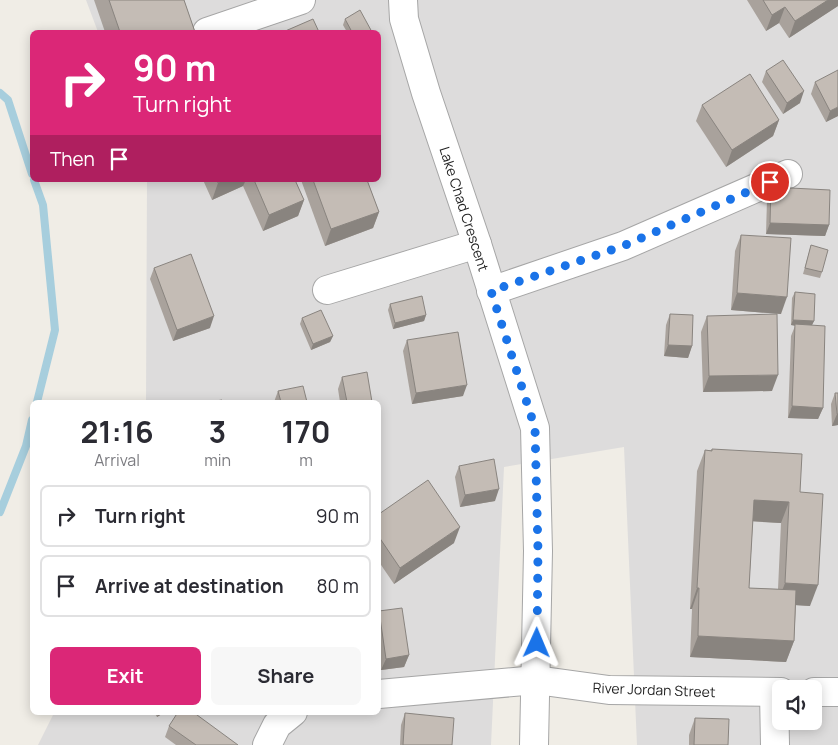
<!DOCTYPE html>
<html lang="en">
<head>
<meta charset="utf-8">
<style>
  body { margin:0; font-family:Manrope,sans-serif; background:#f7f7f7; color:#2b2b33; height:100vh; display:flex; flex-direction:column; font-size:19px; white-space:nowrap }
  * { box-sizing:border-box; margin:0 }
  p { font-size:16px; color:#7c7c81 }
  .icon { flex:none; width:28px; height:28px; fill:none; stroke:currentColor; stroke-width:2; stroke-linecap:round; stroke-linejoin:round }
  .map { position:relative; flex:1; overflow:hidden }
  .sheet { position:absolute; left:30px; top:400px; width:351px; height:315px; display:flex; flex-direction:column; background:#fff; border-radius:8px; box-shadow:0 2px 12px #0003 }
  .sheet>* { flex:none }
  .hud { position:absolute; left:30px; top:30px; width:351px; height:152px; border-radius:8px; box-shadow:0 2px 12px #0003; background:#db2777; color:#fff; overflow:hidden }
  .fabs { position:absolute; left:772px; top:680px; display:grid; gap:10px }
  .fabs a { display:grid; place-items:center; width:50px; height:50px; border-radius:8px; background:#fff; box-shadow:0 2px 12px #0003; font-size:25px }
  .pin { position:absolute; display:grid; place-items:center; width:42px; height:42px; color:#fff; margin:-21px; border:2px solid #fff; border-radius:50%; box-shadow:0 1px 5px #0007 }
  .me { position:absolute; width:55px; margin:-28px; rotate:1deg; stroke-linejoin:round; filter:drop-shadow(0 0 4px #0008) }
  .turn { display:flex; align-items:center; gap:18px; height:105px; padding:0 20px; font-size:22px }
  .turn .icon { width:65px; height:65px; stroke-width:2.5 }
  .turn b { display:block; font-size:35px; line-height:42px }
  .then { display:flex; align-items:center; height:48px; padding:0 20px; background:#0003; gap:10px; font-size:19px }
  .eta { display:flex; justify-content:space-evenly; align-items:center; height:85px; text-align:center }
  .eta b { font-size:30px; font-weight:700; line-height:35px }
  .primary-button { display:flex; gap:10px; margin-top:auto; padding:10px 20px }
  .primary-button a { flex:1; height:58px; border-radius:8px; background:#db2777; color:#fff; font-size:20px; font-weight:700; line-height:58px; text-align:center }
  .primary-button a+a { background:#f7f7f7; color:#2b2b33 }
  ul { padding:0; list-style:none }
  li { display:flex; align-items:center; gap:15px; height:62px; margin:0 10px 8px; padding:0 10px; border:2px solid #e1e1e2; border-radius:8px }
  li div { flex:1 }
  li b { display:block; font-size:19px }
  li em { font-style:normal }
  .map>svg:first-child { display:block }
  .residential { fill:#dddcdc; fill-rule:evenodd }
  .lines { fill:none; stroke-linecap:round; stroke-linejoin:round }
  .stream { stroke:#a7cedd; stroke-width:8 }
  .minor-casing { stroke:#a6a6a6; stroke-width:30 }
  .minor { stroke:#fff; stroke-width:28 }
  .wall { fill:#a9a29c; fill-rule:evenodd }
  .shaded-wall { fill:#89847f }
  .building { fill:#c4bcb5; stroke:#89847f }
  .route { stroke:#1a73e8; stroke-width:9; stroke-dasharray:0 16.2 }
  .labels { text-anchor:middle; stroke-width:4.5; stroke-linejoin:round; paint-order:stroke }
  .street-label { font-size:14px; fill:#1f1f1f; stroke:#fff }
</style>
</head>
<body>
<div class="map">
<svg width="838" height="745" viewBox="0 0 838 745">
  <rect width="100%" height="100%" fill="#f0ede6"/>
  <path class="residential" d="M86,0H838V745H637L624,447L504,467L491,745H38L54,713L379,712V402H146L147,180H379V32H98ZM781,689H814V721H781Z"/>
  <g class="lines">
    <g class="stream">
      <polyline points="0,93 8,100 32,174"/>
      <polyline points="34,180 43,205 55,330 37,402"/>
      <polyline points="0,512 26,446 32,420"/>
    </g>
    <defs>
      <g id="minor">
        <polyline points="403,0 404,19 426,93 477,244 535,428 538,551 534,745"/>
        <polyline points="207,32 301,0"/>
        <polyline points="327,290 477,244"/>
        <polyline points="491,291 623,246 788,174"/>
        <polyline points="774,692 775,745"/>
        <polyline points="814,692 838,692"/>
        <polyline points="379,694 536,680 609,690 781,692"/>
        <polyline points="267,745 277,725 293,712"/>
      </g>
    </defs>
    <use href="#minor" class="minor-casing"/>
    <use href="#minor" class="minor"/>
  </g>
  <g class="wall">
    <polygon points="94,0 184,0 195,32 105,32"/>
    <polygon points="747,0 838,0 838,6 789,38 779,23 766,31"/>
    <polygon points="345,19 372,32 347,32 343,25"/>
    <polygon points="766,71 800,103 783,114 762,82"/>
    <polygon points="815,82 838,116 826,122 811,94"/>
    <polygon points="702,105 779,120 773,136 726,167 696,121"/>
    <polygon points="203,180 295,180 304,200 298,216 263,231 243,186 212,200"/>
    <polygon points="301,180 367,180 379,212 373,228 325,246"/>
    <polygon points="771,187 829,225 825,236 766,234 767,199"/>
    <polygon points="741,235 781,314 731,310 735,251"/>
    <polygon points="811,245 822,272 820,278 803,274"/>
    <polygon points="154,268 210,328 173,341 150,279"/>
    <polygon points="795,292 814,321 812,325 823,408 818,419 788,418 791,336 795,326 791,325 792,298"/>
    <polygon points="390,304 426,315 424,321 393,329 388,310"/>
    <polygon points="670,314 692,346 688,358 664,356 666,325"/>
    <polygon points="707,316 772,391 703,392 701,332"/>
    <polygon points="302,318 333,336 330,342 311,350 300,324"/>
    <polygon points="407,340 463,396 412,404 403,351"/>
    <polygon points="342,377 372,402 340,402 338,389"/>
    <polygon points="278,391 307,402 274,402"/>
    <polygon points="835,393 838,425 832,426 831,404"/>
    <path d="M712,449L800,492L810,606L796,605L794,641L786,662L690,657L692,609H690L697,471L705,450H711ZM753,521L781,523L778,589L749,588Z"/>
    <polygon points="459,466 495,501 460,507 455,477"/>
    <polygon points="379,514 454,543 394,584 379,562"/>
    <polygon points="379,611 409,655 404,667 381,670 379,652"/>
    <polygon points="154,712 165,712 157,717"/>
    <polygon points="405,713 452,745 400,745 401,725"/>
    <polygon points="695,718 728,745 689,745 689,735"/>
    <polygon points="169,726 238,745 176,745 165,737"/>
  </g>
  <g class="shaded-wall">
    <polygon points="828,0 838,0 838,6 789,38 795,21"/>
    <polygon points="785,7 779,23 766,31 772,15"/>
    <polygon points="804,91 800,103 783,114 787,103"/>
    <polygon points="838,107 838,116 826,122 830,111"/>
    <polygon points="779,120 773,136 726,167 732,150"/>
    <polygon points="225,180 246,180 243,186 212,200 218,183"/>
    <polygon points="304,200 298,216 263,231 269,215"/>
    <polygon points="379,212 373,228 325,246 331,229"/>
    <polygon points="770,223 829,225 825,236 766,234"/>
    <polygon points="737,293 787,297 781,314 731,310"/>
    <polygon points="426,315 424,321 393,329 395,323"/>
    <polygon points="214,316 210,328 173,341 177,330"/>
    <polygon points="793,320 814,321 811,327 791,325"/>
    <polygon points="333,336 330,342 311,350 313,344"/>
    <polygon points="668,345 692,346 688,358 664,356"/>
    <polygon points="778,375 772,391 703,392 709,376"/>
    <polygon points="467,385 463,396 412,404 416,393"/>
    <polygon points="792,406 823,408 818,419 788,418"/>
    <polygon points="837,414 838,414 838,425 832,426"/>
    <polygon points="499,489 495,501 460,507 465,495"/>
    <polygon points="754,500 789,502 781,523 747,521"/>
    <polygon points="460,527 454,543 394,584 400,568"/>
    <polygon points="785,583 818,585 810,606 777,604"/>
    <polygon points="697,588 699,588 692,609 690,609"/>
    <polygon points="698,636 794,641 786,662 690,657"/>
    <polygon points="409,655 404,667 381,670 386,659"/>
    <polygon points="159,712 165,712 157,717"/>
  </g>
  <g class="building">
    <polygon points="109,0 184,0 195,32 120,32"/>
    <polygon points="763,0 828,0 795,21 785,7 772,15"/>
    <polygon points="360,10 372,32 352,32 345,19"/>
    <polygon points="313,19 319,32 283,32"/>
    <polygon points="783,60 804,91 787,103 766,71"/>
    <polygon points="838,70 838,107 830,111 815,82"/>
    <polygon points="750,74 779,120 732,150 702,105"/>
    <polygon points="217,180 225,180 218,183"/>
    <polygon points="254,180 295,180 304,200 269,215"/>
    <polygon points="313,180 367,180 379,212 331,229"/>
    <polygon points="771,187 830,190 829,225 770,223"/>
    <polygon points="741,235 791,238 787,297 737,293"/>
    <polygon points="811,245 828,250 822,272 805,268"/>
    <polygon points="191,254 214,316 177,330 154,268"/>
    <polygon points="795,292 815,294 814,321 793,320"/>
    <polygon points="422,296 426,315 395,323 390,304"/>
    <polygon points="321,310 333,336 313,344 302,318"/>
    <polygon points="670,314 693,315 692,346 668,345"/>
    <polygon points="777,314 778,375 709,376 707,316"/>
    <polygon points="795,324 825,326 823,408 792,406"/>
    <polygon points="458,332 467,385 416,393 407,340"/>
    <polygon points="367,372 372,402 347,402 342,377"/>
    <polygon points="303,386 307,402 281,402 278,391"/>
    <polygon points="835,393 838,393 838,414 837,414"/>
    <polygon points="222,400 222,402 210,402"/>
    <polygon points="712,449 802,454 800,492 823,494 818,585 785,583 789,502 754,500 749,588 796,590 794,641 698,636 699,588 697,588 705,450 712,451"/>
    <polygon points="494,459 499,489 465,495 459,466"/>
    <polygon points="428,480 460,527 400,568 379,537 379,514"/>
    <polygon points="402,608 409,655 386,659 379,611"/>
    <polygon points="178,712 193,712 238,745 196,745 169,726"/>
    <polygon points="405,713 454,718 452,745 403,745"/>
    <polygon points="695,718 729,719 728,745 694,745"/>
  </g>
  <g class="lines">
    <polyline class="route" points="537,643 538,551 535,428 491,291 623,246 770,182"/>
  </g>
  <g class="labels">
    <g class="street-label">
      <text transform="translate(464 209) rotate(72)" y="5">Lake Chad Crescent</text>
      <text transform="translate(654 690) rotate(2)" y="5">River Jordan Street</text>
    </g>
  </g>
</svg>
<div class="fabs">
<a><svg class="icon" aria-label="sound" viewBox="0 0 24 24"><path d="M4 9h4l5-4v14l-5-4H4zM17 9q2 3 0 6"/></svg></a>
</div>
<div class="pin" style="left:770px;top:182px;background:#d93025"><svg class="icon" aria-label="arrive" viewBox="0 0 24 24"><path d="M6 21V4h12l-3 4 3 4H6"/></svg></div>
<svg class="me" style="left:537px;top:643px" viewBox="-20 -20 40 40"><path d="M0-17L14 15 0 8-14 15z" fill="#1a73e8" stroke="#fff" stroke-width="4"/></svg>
<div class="hud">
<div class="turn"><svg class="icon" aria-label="right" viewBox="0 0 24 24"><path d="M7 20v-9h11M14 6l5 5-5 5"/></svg><div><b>90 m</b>Turn right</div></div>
<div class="then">Then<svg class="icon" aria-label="arrive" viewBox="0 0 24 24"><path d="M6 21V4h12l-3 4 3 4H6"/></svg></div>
</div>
<section class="sheet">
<div class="eta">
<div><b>21:16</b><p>Arrival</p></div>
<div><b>3</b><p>min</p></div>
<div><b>170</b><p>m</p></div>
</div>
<ul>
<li><svg class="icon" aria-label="right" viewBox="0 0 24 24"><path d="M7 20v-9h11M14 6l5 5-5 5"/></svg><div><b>Turn right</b></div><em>90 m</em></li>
<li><svg class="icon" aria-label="arrive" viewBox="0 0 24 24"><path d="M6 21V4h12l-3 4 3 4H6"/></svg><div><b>Arrive at destination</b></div><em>80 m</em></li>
</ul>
<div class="primary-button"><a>Exit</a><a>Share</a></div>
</section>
</div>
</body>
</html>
